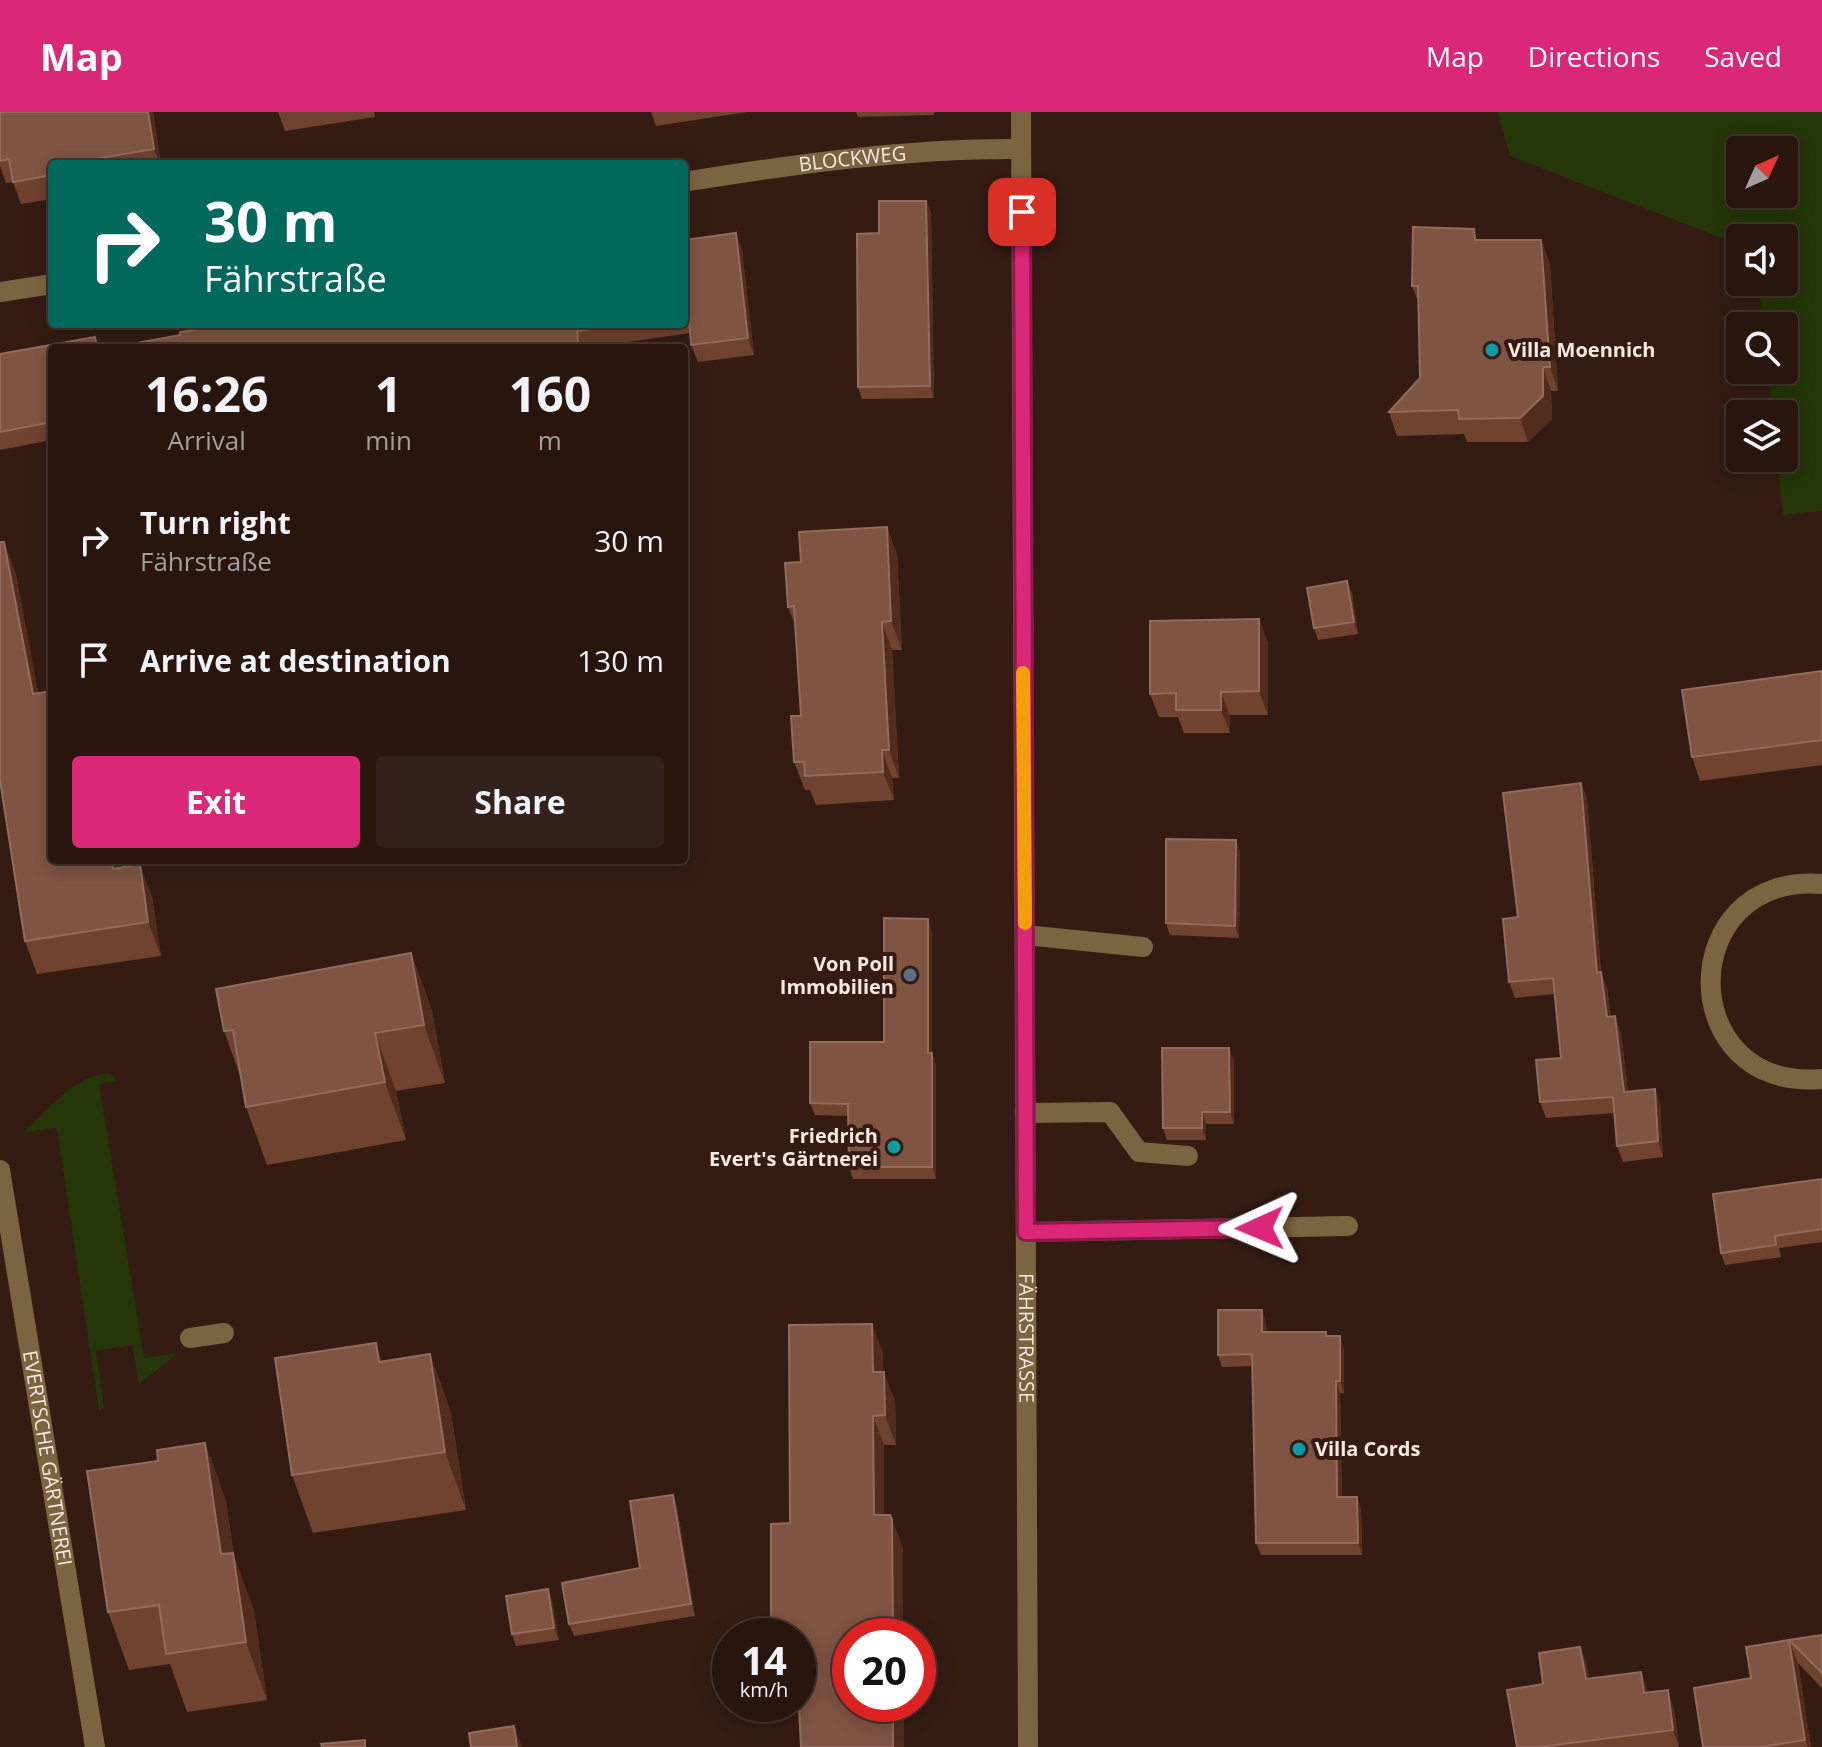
<!DOCTYPE html>
<html lang="en">
<head>
<meta charset="utf-8">
<style>
  body { margin:0; font-family:"Open Sans",sans-serif; background:#33221c; color:#f1f3f6; height:100vh; display:flex; flex-direction:column; font-size:30px; white-space:nowrap }
  * { box-sizing:border-box; margin:0 }
  p { font-size:26px; color:#a49f9e }
  .icon { flex:none; width:44px; height:44px; fill:none; stroke:currentColor; stroke-width:2; stroke-linecap:round; stroke-linejoin:round }
  .map { position:relative; flex:1; overflow:hidden }
  .details { position:absolute; left:48px; top:232px; width:640px; height:520px; display:flex; flex-direction:column; background:#27150e; border-radius:8px; box-shadow:0 4px 20px #0003,0 0 0 2px #43342e }
  .details>* { flex:none }
  .guide { position:absolute; left:48px; top:48px; width:640px; height:168px; border-radius:8px; box-shadow:0 4px 20px #0003,0 0 0 2px #43342e; background:#00695c; color:#fff; overflow:hidden }
  .needle { width:52px; rotate:45deg }
  .buttons { position:absolute; left:1726px; top:24px; display:grid; gap:16px }
  .buttons a { display:grid; place-items:center; width:72px; height:72px; border-radius:8px; background:#27150e; box-shadow:0 4px 20px #0003,0 0 0 2px #43342e; font-size:40px }
  .speed { position:absolute; left:712px; top:1506px; display:flex; gap:16px; font-size:40px; font-weight:700; text-align:center }
  .speed>* { display:grid; place-content:center; width:104px; height:104px; border-radius:50%; background:#27150e; box-shadow:0 4px 20px #0003,0 0 0 2px #43342e; line-height:1 }
  .speed small { font-size:20px; font-weight:400 }
  .speed .limit { border:12px solid #d22; background:#fff; color:#111 }
  .pin { position:absolute; display:grid; place-items:center; width:68px; height:68px; color:#fff; margin:-34px; border-radius:16px; box-shadow:0 4px 12px #0006 }
  .me { position:absolute; width:88px; margin:-44px; rotate:269deg; stroke-linejoin:round; filter:drop-shadow(0 0 6px #0008) }
  .turn { display:flex; align-items:center; gap:28px; height:168px; padding:0 24px; font-size:36px }
  .turn .icon { width:104px; height:104px; stroke-width:2.5 }
  .turn b { display:block; font-size:56px; line-height:68px }
  .eta { display:flex; justify-content:space-evenly; align-items:center; height:136px; text-align:center }
  .eta b { font-size:48px; font-weight:700; line-height:56px }
  .button { display:flex; gap:16px; margin-top:auto; padding:16px 24px }
  .button a { flex:1; height:92px; border-radius:8px; background:#db2777; color:#fff; font-size:32px; font-weight:700; line-height:92px; text-align:center }
  .button a+a { background:#33221c; color:#f1f3f6 }
  ul { padding:0; list-style:none }
  li { display:flex; align-items:center; gap:24px; height:120px; padding:0 24px }
  li div { flex:1 }
  li b { display:block; font-size:30px }
  li em { font-style:normal }
  header { display:flex; align-items:center; gap:48px; box-sizing:border-box; height:112px; padding:0 40px; background:#db2777; color:#fff }
  header strong { font-size:38px }
  nav { display:flex; gap:44px; margin-inline-start:auto; font-size:28px }
  .map>svg:first-child { display:block }
  .green { fill:#253608; fill-rule:evenodd }
  .lines { fill:none; stroke-linecap:round; stroke-linejoin:round }
  .minor { stroke:#7b643f; stroke-width:20 }
  .wall { fill:#704230 }
  .shaded-wall { fill:#522c1d }
  .building { fill:#7f5443; stroke:#926b5c; stroke-width:2 }
  .route-casing { stroke:#8e194d; stroke-width:20 }
  .route { stroke:#db2777; stroke-width:14 }
  .slow { stroke:#f59e0b; stroke-width:14 }
  .culture-dot { fill:#0f9aa8; stroke:#341c13; stroke-width:3 }
  .service-dot { fill:#5c6f8a; stroke:#341c13; stroke-width:3 }
  .labels { text-anchor:middle; stroke-width:8; stroke-linejoin:round; paint-order:stroke }
  .street-label { font-size:20px; fill:#f9e8e2; stroke:#341c13 }
  .poi-label { font-size:20px; font-weight:bold; fill:#f9e8e2; stroke:#341c13; text-anchor:start }
</style>
</head>
<body>
<header>
<strong>Map</strong>
<nav><a>Map</a><a>Directions</a><a>Saved</a></nav>
</header>
<div class="map">
<svg width="1822" height="1635" viewBox="0 0 1822 1635">
  <rect width="100%" height="100%" fill="#341c13"/>
  <g class="green">
    <path d="M1498,0H1822V399L1783,403L1777,346H1784V302H1772L1768,258H1784V214H1763L1759,170H1784V126H1740V133L1510,44ZM1740,38H1784V82H1740Z"/>
    <path d="M109,961L117,969L99,972L144,1246L178,1241L139,1272L132,1233L96,1239L104,1295L99,1299L57,1016L24,1020C50,997 73,964 109,961Z"/>
  </g>
  <g class="lines">
    <g class="minor">
      <path id="s1" d="M1021,0L1028,1635"/>
      <path id="s2" d="M684,70C795,52 909,36 1021,37"/>
      <polyline points="0,180 52,172"/>
      <path d="M1822,772C1674,760 1673,980 1822,967"/>
      <polyline points="1025,823 1143,835"/>
      <polyline points="1025,1001 1110,1000 1139,1040 1188,1044"/>
      <path id="s3" d="M0,1058L95,1635"/>
      <polyline points="1026,1120 1348,1114"/>
      <polyline points="190,1226 224,1221"/>
    </g>
  </g>
  <g class="wall">
    <polygon points="0,0 153,0 161,52 52,52 52,87 21,92 13,70 6,71 0,54"/>
    <polygon points="278,0 374,0 375,5 285,19"/>
    <polygon points="651,0 747,0 656,14"/>
    <polygon points="856,0 934,0 934,3 858,5"/>
    <polygon points="926,89 931,101 934,286 862,287 858,275 879,121"/>
    <polygon points="736,121 742,138 754,243 698,250 691,233 690,221 587,236 110,236 236,212 684,212 684,128"/>
    <polygon points="1478,128 1541,128 1550,152 1558,279 1551,279 1552,307 1528,330 1467,330 1464,322 1397,324 1389,300 1420,266 1419,192 1412,174"/>
    <polygon points="95,225 99,236 52,236 52,328 0,338 0,242"/>
    <polygon points="887,415 897,443 902,538 892,538 899,666 892,666 894,688 816,693 810,678 805,678 794,650 801,604 796,516 788,495 801,450"/>
    <polygon points="4,430 16,463 38,581 52,748 118,748 119,755 152,785 161,844 37,862 25,829"/>
    <polygon points="1347,469 1352,481 1358,522 1318,528 1314,516"/>
    <polygon points="1259,507 1268,531 1268,603 1230,603 1230,621 1184,621 1178,605 1159,605 1150,582"/>
    <polygon points="1822,559 1822,653 1700,669 1692,645"/>
    <polygon points="1581,671 1587,687 1601,860 1607,876 1611,905 1621,920 1628,980 1655,977 1660,993 1663,1045 1623,1050 1617,1034 1614,1001 1546,1006 1540,990 1561,946 1554,882 1515,886 1509,870 1518,805"/>
    <polygon points="1236,728 1240,740 1239,826 1170,823 1166,811"/>
    <polygon points="932,819 932,942 936,953 936,1067 853,1067 849,1055 848,1004 815,1003 810,991 884,930"/>
    <polygon points="411,841 432,899 445,971 396,979 406,1028 267,1053 246,995 242,969 224,919"/>
    <polygon points="1234,948 1234,1012 1206,1012 1206,1028 1167,1028 1163,1016"/>
    <polygon points="1822,1067 1822,1130 1779,1136 1781,1145 1725,1153 1721,1141"/>
    <polygon points="1266,1210 1266,1220 1326,1220 1327,1224 1344,1237 1344,1281 1340,1281 1342,1385 1357,1385 1361,1397 1362,1443 1261,1443 1256,1431 1252,1254 1222,1255 1218,1243"/>
    <polygon points="872,1212 883,1242 883,1260 895,1289 896,1333 884,1333 884,1403 903,1436 790,1411"/>
    <polygon points="430,1242 451,1301 466,1398 313,1421 292,1363 383,1249"/>
    <polygon points="205,1331 226,1389 234,1444 254,1499 267,1588 187,1600 170,1552 129,1558 108,1500 158,1349"/>
    <polygon points="673,1383 677,1395 695,1504 574,1524 569,1512 640,1456"/>
    <polygon points="552,1489 559,1528 516,1534 512,1522"/>
    <polygon points="1822,1523 1822,1576 1798,1551 1811,1635 1703,1635 1751,1566 1746,1535"/>
    <polygon points="1580,1535 1587,1554 1589,1567 1648,1580 1674,1597 1679,1635 1517,1635 1543,1572"/>
  </g>
  <g class="shaded-wall">
    <polygon points="148,0 153,0 161,52 160,52 154,37"/>
    <polygon points="926,89 931,101 934,286 930,274"/>
    <polygon points="736,121 742,138 754,243 748,226"/>
    <polygon points="1541,128 1550,152 1558,279 1550,255"/>
    <polygon points="577,219 583,236 580,236"/>
    <polygon points="1543,255 1551,279 1552,307 1528,330 1520,306"/>
    <polygon points="887,415 897,443 902,538 891,509"/>
    <polygon points="4,430 16,463 45,616 33,582"/>
    <polygon points="1347,469 1352,481 1358,522 1354,510"/>
    <polygon points="1259,507 1268,531 1268,603 1259,579"/>
    <polygon points="882,510 892,538 899,666 889,638"/>
    <polygon points="1221,580 1230,603 1230,621 1221,598"/>
    <polygon points="882,638 892,666 894,688 883,660"/>
    <polygon points="1581,671 1587,687 1602,877 1597,861"/>
    <polygon points="1236,728 1240,740 1239,826 1235,814"/>
    <polygon points="111,748 118,748 125,790 113,757"/>
    <polygon points="140,752 152,785 161,844 148,810"/>
    <polygon points="928,807 932,819 932,942 936,953 936,1067 932,1055 928,941"/>
    <polygon points="411,841 432,899 445,971 424,913"/>
    <polygon points="1601,860 1607,876 1613,921 1607,905"/>
    <polygon points="1615,904 1621,920 1630,996 1624,980"/>
    <polygon points="375,921 396,979 406,1028 385,970"/>
    <polygon points="1229,936 1234,948 1234,1012 1230,1000"/>
    <polygon points="1655,977 1660,993 1663,1045 1658,1029"/>
    <polygon points="1202,1000 1206,1012 1206,1028 1202,1016"/>
    <polygon points="1262,1198 1266,1210 1266,1232 1262,1220"/>
    <polygon points="872,1212 883,1242 884,1289 873,1260"/>
    <polygon points="1340,1224 1344,1237 1344,1281 1340,1269"/>
    <polygon points="376,1231 397,1289 379,1250"/>
    <polygon points="430,1242 451,1301 466,1398 445,1340"/>
    <polygon points="884,1260 895,1289 896,1333 885,1303"/>
    <polygon points="1336,1269 1340,1281 1342,1397 1337,1385"/>
    <polygon points="873,1304 884,1333 884,1432 874,1403"/>
    <polygon points="205,1331 226,1389 234,1444 254,1499 267,1588 246,1530 221,1442"/>
    <polygon points="673,1383 677,1395 695,1504 691,1492"/>
    <polygon points="1357,1385 1361,1397 1362,1443 1358,1431"/>
    <polygon points="892,1407 903,1436 903,1524 893,1524"/>
    <polygon points="548,1477 552,1489 559,1528 554,1516"/>
    <polygon points="1789,1528 1798,1551 1811,1635 1808,1635 1805,1628"/>
    <polygon points="1580,1535 1587,1554 1593,1586 1586,1567"/>
    <polygon points="1641,1560 1648,1579 1651,1600 1644,1581"/>
    <polygon points="1668,1578 1674,1597 1679,1635 1673,1618"/>
    <rect x="893" y="1592" width="11" height="43"/>
    <polygon points="514,1614 522,1635 517,1635"/>
  </g>
  <g class="building">
    <polygon points="0,0 148,0 154,37 65,52 52,52 52,63 13,70 9,47 0,49"/>
    <polygon points="879,89 926,89 930,274 858,275 857,122 879,121"/>
    <polygon points="1413,115 1474,117 1475,128 1541,128 1550,255 1543,255 1543,284 1520,306 1459,307 1458,298 1389,300 1420,266 1418,174 1412,174"/>
    <polygon points="736,121 748,226 691,233 689,204 684,204 684,128"/>
    <polygon points="236,212 629,212 577,219 579,234 566,236 110,236 180,223 180,220"/>
    <polygon points="95,225 97,236 52,236 52,310 0,320 0,242"/>
    <polygon points="887,415 891,509 882,510 889,638 882,638 883,660 805,664 804,650 794,650 791,604 801,604 794,494 788,495 785,451 801,450 799,420"/>
    <polygon points="0,430 4,430 33,582 52,579 52,748 111,748 113,757 140,752 148,810 25,829 0,668"/>
    <polygon points="1347,469 1354,510 1314,516 1307,476"/>
    <polygon points="1259,507 1259,579 1221,580 1221,598 1176,598 1176,581 1150,582 1150,509"/>
    <polygon points="1822,559 1822,628 1692,645 1682,578"/>
    <polygon points="1581,671 1597,861 1601,860 1607,905 1615,904 1624,980 1655,977 1658,1029 1617,1034 1613,985 1540,990 1536,948 1561,946 1553,866 1509,870 1503,807 1518,805 1503,681"/>
    <polygon points="1166,727 1236,728 1235,814 1166,811"/>
    <polygon points="884,806 928,807 928,941 932,941 932,1055 849,1055 848,992 810,991 810,930 884,930"/>
    <polygon points="411,841 424,913 375,921 385,970 246,995 233,918 224,919 216,877"/>
    <polygon points="1162,936 1229,936 1230,1000 1202,1000 1202,1016 1163,1016"/>
    <polygon points="1822,1067 1822,1117 1775,1124 1776,1133 1721,1141 1713,1082"/>
    <polygon points="1218,1198 1262,1198 1262,1220 1326,1220 1326,1224 1340,1224 1340,1269 1336,1269 1337,1385 1357,1385 1358,1431 1256,1431 1252,1242 1218,1243"/>
    <polygon points="872,1212 873,1260 884,1260 885,1303 873,1304 874,1403 890,1403 892,1407 893,1524 850,1524 850,1592 893,1592 893,1635 801,1635 798,1574 798,1524 771,1524 771,1412 790,1411 789,1213"/>
    <polygon points="376,1231 379,1250 430,1242 445,1340 292,1363 275,1246"/>
    <polygon points="205,1331 221,1442 233,1441 246,1530 166,1542 159,1493 108,1500 87,1359 158,1349 157,1338"/>
    <polygon points="673,1383 691,1492 569,1512 562,1471 640,1456 630,1389"/>
    <polygon points="548,1477 554,1516 512,1522 506,1484"/>
    <polygon points="1822,1523 1822,1561 1789,1528"/>
    <polygon points="1789,1528 1805,1628 1760,1635 1703,1635 1694,1576 1751,1566 1746,1535"/>
    <polygon points="1580,1535 1586,1567 1641,1560 1644,1581 1668,1578 1673,1618 1539,1635 1517,1635 1507,1578 1543,1572 1539,1541"/>
    <polygon points="514,1614 517,1635 471,1635 469,1621"/>
    <polygon points="365,1628 365,1635 322,1635 321,1632"/>
  </g>
  <g class="lines">
    <defs>
      <polyline id="route" points="1022,100 1026,1120 1260,1116"/>
    </defs>
    <use href="#route" class="route-casing"/>
    <use href="#route" class="route"/>
    <polyline class="slow" points="1023,561 1025,811"/>
  </g>
  <g class="culture-dot">
    <circle cx="1492" cy="238" r="8"/>
    <circle cx="894" cy="1035" r="8"/>
    <circle cx="1299" cy="1337" r="8"/>
  </g>
  <circle class="service-dot" cx="910" cy="863" r="8"/>
  <g class="labels">
    <g class="street-label">
      <text dy="7" stroke="none"><textPath href="#s2" startOffset="170">BLOCKWEG</textPath></text>
      <text dy="7" stroke="none"><textPath href="#s1" startOffset="1226">FÄHRSTRASSE</textPath></text>
      <text dy="7" stroke="none"><textPath href="#s3" startOffset="292">EVERTSCHE GÄRTNEREI</textPath></text>
    </g>
    <g class="poi-label">
      <text x="1508" y="245">Villa Moennich</text>
      <text x="894" y="859" text-anchor="end">Von Poll<tspan x="894" dy="23">Immobilien</tspan></text>
      <text x="878" y="1031" text-anchor="end">Friedrich<tspan x="878" dy="23">Evert's Gärtnerei</tspan></text>
      <text x="1315" y="1344">Villa Cords</text>
    </g>
  </g>
</svg>
<div class="buttons">
<a><svg class="needle" viewBox="-14 -14 28 28"><path d="M0-13l5 13h-10z" fill="#e53935"/><path d="M0 13l5-13h-10z" fill="#a49f9e"/></svg></a>
<a><svg class="icon" aria-label="sound" viewBox="0 0 24 24"><path d="M4 9h4l5-4v14l-5-4H4zM17 9q2 3 0 6"/></svg></a>
<a><svg class="icon" aria-label="search" viewBox="0 0 24 24"><circle cx="10" cy="10" r="6"/><path d="M15 15l6 6"/></svg></a>
<a><svg class="icon" aria-label="layers" viewBox="0 0 24 24"><path d="M12 4l9 5-9 5-9-5zM3 14l9 5 9-5"/></svg></a>
</div>
<div class="speed"><div>14<small>km/h</small></div><div class="limit">20</div></div>
<div class="pin" style="left:1022px;top:100px;background:#d93025"><svg class="icon" aria-label="arrive" viewBox="0 0 24 24"><path d="M6 21V4h12l-3 4 3 4H6"/></svg></div>
<svg class="me" style="left:1260px;top:1116px" viewBox="-20 -20 40 40"><path d="M0-17L14 15 0 8-14 15z" fill="#db2777" stroke="#fff" stroke-width="4"/></svg>
<div class="guide">
<div class="turn"><svg class="icon" aria-label="right" viewBox="0 0 24 24"><path d="M7 20v-9h11M14 6l5 5-5 5"/></svg><div><b>30 m</b>Fährstraße</div></div>
</div>
<section class="details">
<div class="eta">
<div><b>16:26</b><p>Arrival</p></div>
<div><b>1</b><p>min</p></div>
<div><b>160</b><p>m</p></div>
</div>
<ul>
<li><svg class="icon" aria-label="right" viewBox="0 0 24 24"><path d="M7 20v-9h11M14 6l5 5-5 5"/></svg><div><b>Turn right</b><p>Fährstraße</p></div><em>30 m</em></li>
<li><svg class="icon" aria-label="arrive" viewBox="0 0 24 24"><path d="M6 21V4h12l-3 4 3 4H6"/></svg><div><b>Arrive at destination</b></div><em>130 m</em></li>
</ul>
<div class="button"><a>Exit</a><a>Share</a></div>
</section>
</div>
</body>
</html>
